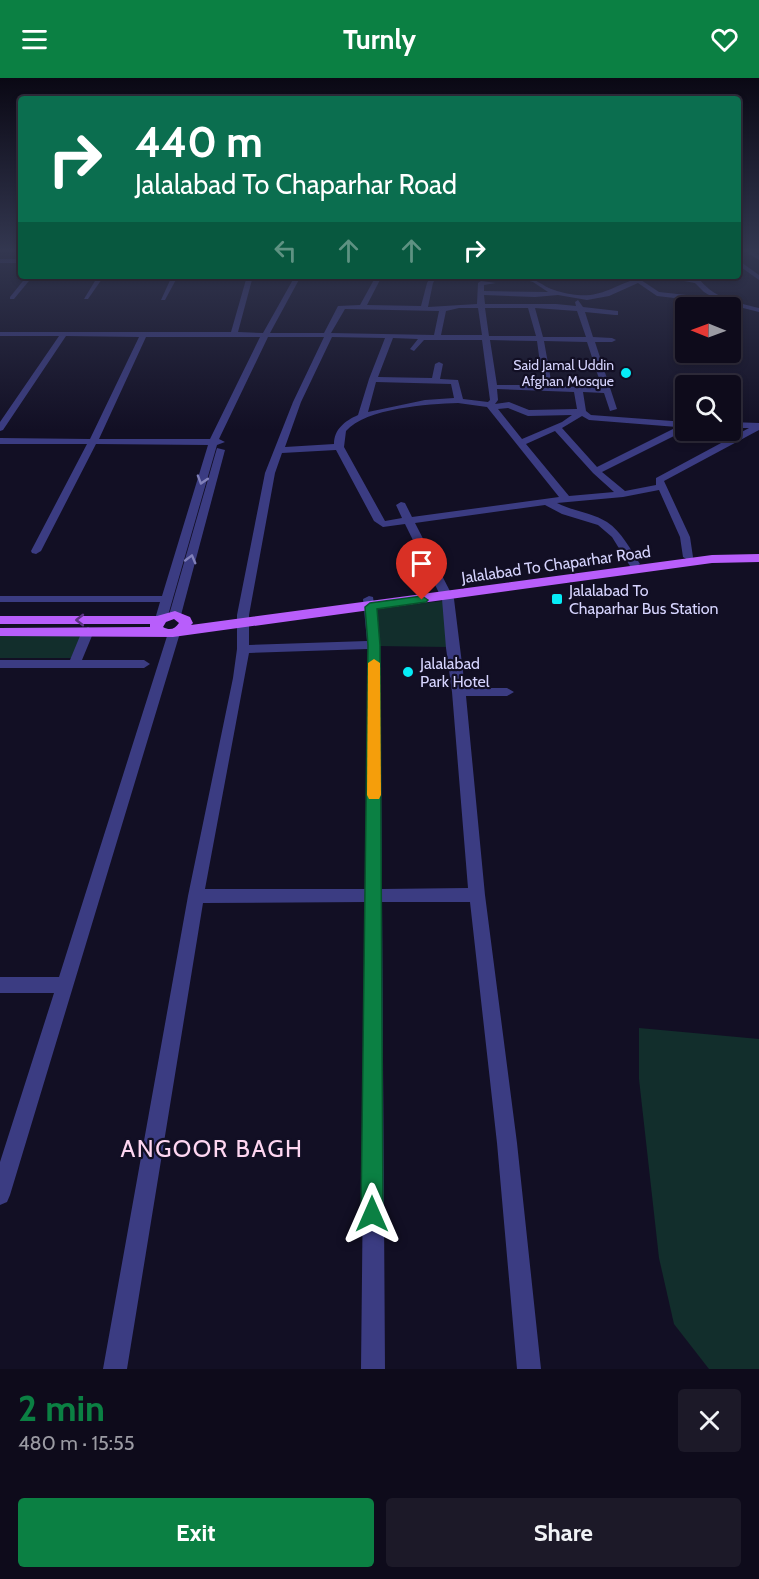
<!DOCTYPE html>
<html lang="en">
<head>
<meta charset="utf-8">
<style>
  body { margin:0; font-family:Cabin,sans-serif; background:#1c1928; color:#f1f3f6; height:100vh; display:flex; flex-direction:column; font-size:22px; white-space:nowrap }
  * { box-sizing:border-box; margin:0 }
  p { font-size:20px; color:#9b9ba3 }
  .icon { flex:none; width:33px; height:33px; fill:none; stroke:currentColor; stroke-width:2; stroke-linecap:round; stroke-linejoin:round }
  .map { position:relative; height:1291px; overflow:hidden }
  .sheet { display:flex; flex-direction:column; background:#0e0b1b; flex:1 }
  .sheet>* { flex:none }
  .banner { position:absolute; left:18px; top:18px; width:723px; height:183px; border-radius:6px; box-shadow:0 3px 9px #0003,0 0 0 2px #2e2b3a; background:#0b6e4f; color:#fff; overflow:hidden }
  .needle { width:39px; rotate:271deg }
  .buttons { position:absolute; left:675px; top:219px; display:grid; gap:12px }
  .buttons a { display:grid; place-items:center; width:66px; height:66px; border-radius:6px; background:#0e0b1b; box-shadow:0 3px 9px #0003,0 0 0 2px #2e2b3a; font-size:30px }
  .pin { position:absolute; display:grid; place-items:center; width:51px; height:51px; color:#fff; margin:-62px -26px; border-radius:50% 50% 50% 0; rotate:-45deg; box-shadow:0 0 6px #0007 }
  .pin .icon { rotate:45deg }
  .me { position:absolute; width:66px; margin:-33px; rotate:0deg; stroke-linejoin:round; filter:drop-shadow(0 0 4px #0008) }
  .turn { display:flex; align-items:center; gap:21px; height:126px; padding:0 18px; font-size:27px }
  .turn .icon { width:78px; height:78px; stroke-width:2.5 }
  .turn b { display:block; font-size:42px; line-height:51px }
  .lanes { display:flex; align-items:center; height:57px; padding:0 18px; background:#0003; justify-content:center; gap:30px; direction:ltr }
  .lanes .off { opacity:.35 }
  .round { display:grid; place-items:center; flex:none; width:63px; height:63px; border-radius:6px; background:#1c1928 }
  .overview { display:flex; align-items:center; justify-content:space-between; height:102px; padding:0 18px }
  h1 { font-size:36px; font-weight:700; line-height:45px; color:#0b8043 }
  .action { display:flex; gap:12px; margin-top:auto; padding:12px 18px }
  .action a { flex:1; height:69px; border-radius:6px; background:#0b8043; color:#fff; font-size:24px; font-weight:700; line-height:69px; text-align:center }
  .action a+a { background:#1c1928; color:#f1f3f6 }
  header { display:flex; justify-content:space-between; align-items:center; height:78px; padding:0 18px; background:#0b8043; color:#fff; font-size:27px; font-weight:700 }
  .map>svg:first-child { display:block }
  .green { fill:#122e2c }
  .lines { fill:none; stroke-linecap:round; stroke-linejoin:round }
  .minor { fill:#3b3c82; fill-rule:evenodd }
  .major { fill:#b85efb; fill-rule:evenodd }
  .oneway { stroke:#8180ba }
  .oneway2 { stroke:#5d3385 }
  .route { fill:#0b8043; stroke:#07532c; stroke-width:1.5 }
  .slow { fill:#f59e0b }
  .poi-dot { fill:#06ecf7; stroke:#120f24; stroke-width:2 }
  .labels { text-anchor:middle; stroke-width:4.5; stroke-linejoin:round; paint-order:stroke }
  .far-poi-label { font-size:14px; fill:#d6d4fe; stroke:#120f24; text-anchor:end }
  .street-label { font-size:16px; fill:#d6d4fe; stroke:#120f24 }
  .poi-label { font-size:16px; fill:#d6d4fe; stroke:#120f24; text-anchor:start }
  .near-quarter-label { font-size:24px; letter-spacing:1.5px; fill:#fed6f1; stroke:#120f24 }
</style>
</head>
<body>
<header><svg class="icon" aria-label="menu" viewBox="0 0 24 24"><path d="M4 6h16M4 12h16M4 18h16"/></svg>Turnly<svg class="icon" aria-label="heart" viewBox="0 0 24 24"><path d="M12 20l-8-8c-3-5 5-10 8-4 3-6 11-1 8 4z"/></svg></header>
<div class="map">
<svg width="759" height="1291" viewBox="0 0 759 1291">
  <rect width="100%" height="100%" fill="#120f24"/>
  <g class="green">
    <polygon points="443,523 447,569 377,568 376,530"/>
    <polygon points="0,558 83,558 72,580 0,580"/>
    <polygon points="639,950 759,961 759,1291 709,1291 674,1246 659,1180 639,1001"/>
  </g>
  <g class="lines">
    <g class="minor">
      <polygon points="750,172 759,172 759,175 756,175 759,177 759,182 748,175"/>
      <rect x="0" y="181" width="21" height="4"/>
      <polygon points="738,182 759,197 759,202 738,187"/>
      <polygon points="27,198 33,198 14,221 10,221 10,219"/>
      <polygon points="98,198 104,198 88,221 84,221"/>
      <polygon points="172,198 178,198 165,222 161,222"/>
      <path d="M247,198H253L238,254L263,255L295,198H301L270,255H324L338,228L360,227L376,198H382L367,227L421,228L427,205L431,198H437L433,205L428,229L477,226L478,205L481,203L496,205L484,207V213L548,214L533,204L513,198C537,198 538,207 557,213C596,224 604,212 638,200L659,214L714,220L704,214L695,205L657,198L692,200L691,198H697C712,220 735,224 759,230V234L727,226L657,218L638,205L609,218L587,222L558,217L535,219L484,217L485,226H556L576,228L575,224L578,222L583,229L618,233V237H615L585,234L593,259L612,260L616,262L612,264H595L617,331L610,333L604,315L583,314L586,333L591,337L686,344V352L602,394L625,413L656,407V400L749,350H730V344L759,345V352L664,403L690,459L693,479L692,481L688,482L683,479L680,459L659,412L623,419L557,425C572,433 593,435 607,444C622,454 630,471 640,486L634,489L630,488L612,459L598,447L562,436L545,427L415,445L454,521L465,610H507L514,614L507,618H466L485,817L517,1065L541,1291H517L497,1065L470,824H382L385,1291H361L366,824L203,825L127,1291H103L188,818L233,600L237,571V537L265,395L293,324L324,259H268L219,361L225,364L217,367L167,541L161,545L155,541L160,524H0V518H162L208,367L96,366L41,473L36,476L32,475L31,473L87,366H0V360L90,361L139,259L66,258L3,352L0,353V344L59,258H0V254H231ZM459,230H478L482,257H441L446,233ZM485,230H528L536,258H489ZM535,230L577,233L586,259H543ZM345,231L439,233L434,257L331,255ZM146,259H260L210,361H99ZM332,259L385,260L369,301L358,337C345,343 334,351 334,366L285,369L301,324ZM393,260L418,261L410,271L414,273L424,262H482L490,322L488,324L463,321L458,302L440,301L443,286L439,284L435,286L432,300L378,299ZM490,262L537,263L543,307H497ZM544,263L587,264L602,310L552,308ZM376,304L451,306L454,320L425,322L368,334ZM497,311L574,314L577,331L529,332L509,324L495,326L498,322ZM458,325L487,329L559,419L412,439L405,425L401,424L396,427L402,440L385,443L344,369L346,353C366,330 428,326 458,325ZM508,330L528,338L572,337L562,344L522,361L498,331ZM582,338L589,342L677,349L597,389L562,350ZM555,353L593,395L614,414L569,418L526,366ZM336,372L374,443L383,449L405,446L442,521L446,570L452,614L468,810L382,811L380,567L373,519L369,518L363,521L367,563L249,567V537L275,395L282,375ZM368,571L366,811H205L249,575Z"/>
      <polygon points="217,370 225,372 181,537 179,540 171,540 169,537"/>
      <polygon points="88,549 94,553 82,582 144,582 150,586 144,590 0,590 0,582 70,582 82,553"/>
      <polygon points="174,551 180,555 10,1117 7,1124 0,1127 0,1084 54,915 0,915 0,899 59,899 168,555"/>
    </g>
    <path class="major" d="M759,476V484L712,485L173,559L0,558V550L150,549V546H0V538H157L175,533L190,539L193,545L191,547L712,477ZM174,541L179,545C175,551 170,553 163,549L166,544Z"/>
  </g>
  <defs><path id="oneway-chevron" d="M-2-3.5L2.5 0L-2 3.5" fill="none" stroke-width="1.6" stroke-linecap="round" stroke-linejoin="round" transform="scale(1.5)"/></defs>
  <g class="oneway">
    <use href="#oneway-chevron" transform="translate(202 402) rotate(107)"/>
    <use href="#oneway-chevron" transform="translate(191 481) rotate(-75)"/>
  </g>
  <use class="oneway2" href="#oneway-chevron" transform="translate(80 542) rotate(-180)"/>
  <linearGradient id="sky" x2="0" y2="1"><stop stop-color="#0a0814"/><stop offset="0.49" stop-color="#333750"/><stop offset="1" stop-color="#333750" stop-opacity="0"/></linearGradient>
  <rect width="759" height="352" fill="url(#sky)"/>
  <polygon class="route" points="422,518 428,522 426,524 377,531 380,567 383,1136 380,1143 372,1146 365,1143 361,1136 368,567 365,529 370,525"/>
  <polygon class="slow" points="374,581 380,585 381,717 379,721 369,721 367,717 368,585"/>
  <g class="poi-dot">
    <circle cx="626" cy="295" r="6"/>
    <rect x="551" y="515" width="12" height="12" rx="3"/>
    <circle cx="408" cy="594" r="6"/>
  </g>
  <g class="labels">
    <g class="far-poi-label">
      <text x="614" y="292">Said Jamal Uddin<tspan x="614" dy="16">Afghan Mosque</tspan></text>
    </g>
    <g class="street-label">
      <text transform="translate(556 486) rotate(-8)" y="6">Jalalabad To Chaparhar Road</text>
    </g>
    <g class="poi-label">
      <text x="569" y="518">Jalalabad To<tspan x="569" dy="18">Chaparhar Bus Station</tspan></text>
      <text x="420" y="591">Jalalabad<tspan x="420" dy="18">Park Hotel</tspan></text>
    </g>
    <g class="near-quarter-label">
      <text x="212" y="1079">ANGOOR BAGH</text>
    </g>
  </g>
</svg>
<div class="buttons">
<a><svg class="needle" viewBox="-14 -14 28 28"><path d="M0-13l5 13h-10z" fill="#e53935"/><path d="M0 13l5-13h-10z" fill="#9b9ba3"/></svg></a>
<a><svg class="icon" aria-label="search" viewBox="0 0 24 24"><circle cx="10" cy="10" r="6"/><path d="M15 15l6 6"/></svg></a>
</div>
<div class="pin" style="left:422px;top:522px;background:#d93025"><svg class="icon" aria-label="arrive" viewBox="0 0 24 24"><path d="M6 21V4h12l-3 4 3 4H6"/></svg></div>
<svg class="me" style="left:372px;top:1136px" viewBox="-20 -20 40 40"><path d="M0-17L14 15 0 8-14 15z" fill="#0b8043" stroke="#fff" stroke-width="4"/></svg>
<div class="banner">
<div class="turn"><svg class="icon" aria-label="right" viewBox="0 0 24 24"><path d="M7 20v-9h11M14 6l5 5-5 5"/></svg><div><b>440 m</b>Jalalabad To Chaparhar Road</div></div>
<div class="lanes"><svg class="icon off" aria-label="left" viewBox="0 0 24 24"><path d="M17 20v-9H6M10 6l-5 5 5 5"/></svg><svg class="icon off" aria-label="ahead" viewBox="0 0 24 24"><path d="M12 20V5M6 11l6-6 6 6"/></svg><svg class="icon off" aria-label="ahead" viewBox="0 0 24 24"><path d="M12 20V5M6 11l6-6 6 6"/></svg><svg class="icon" aria-label="right" viewBox="0 0 24 24"><path d="M7 20v-9h11M14 6l5 5-5 5"/></svg></div>
</div>
</div>
<section class="sheet">
<div class="overview"><div><h1>2 min</h1><p>480 m · 15:55</p></div><a class="round"><svg class="icon" aria-label="close" viewBox="0 0 24 24"><path d="M6 6l12 12M18 6L6 18"/></svg></a></div>
<div class="action"><a>Exit</a><a>Share</a></div>
</section>
</body>
</html>
